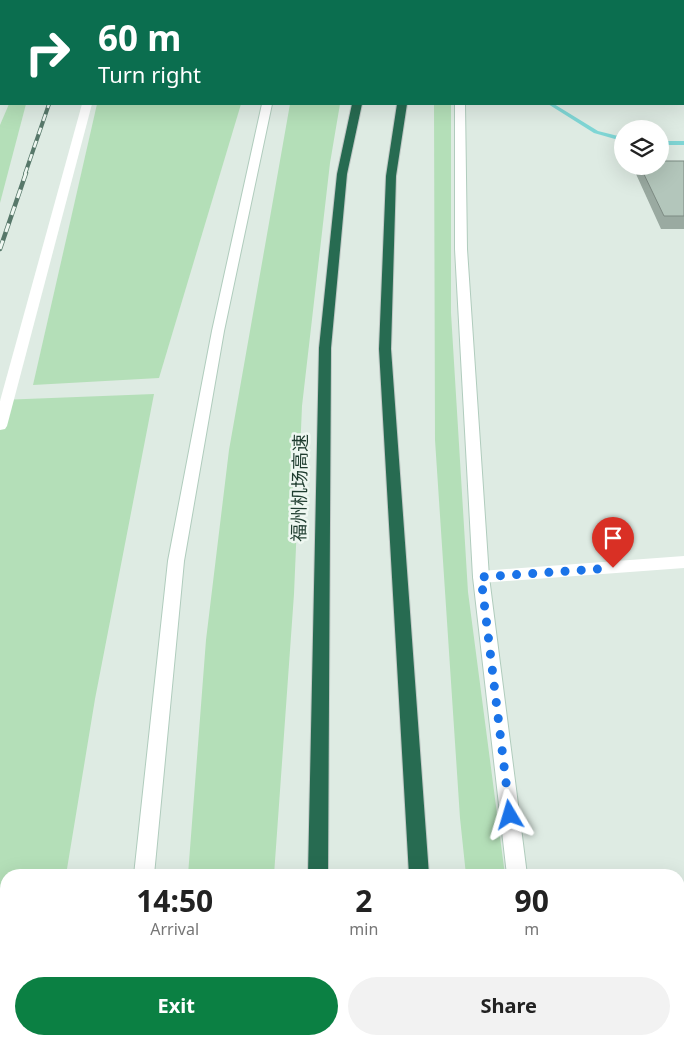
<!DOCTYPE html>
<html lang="en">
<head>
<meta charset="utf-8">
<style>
  body { margin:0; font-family:"Noto Sans","Noto Sans SC",sans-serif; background:#f2f2f2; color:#222; height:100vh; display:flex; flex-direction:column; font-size:19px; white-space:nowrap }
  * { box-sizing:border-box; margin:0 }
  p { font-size:16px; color:#767676 }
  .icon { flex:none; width:28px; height:28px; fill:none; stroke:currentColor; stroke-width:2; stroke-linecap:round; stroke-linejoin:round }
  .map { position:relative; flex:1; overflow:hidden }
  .panel { position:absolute; left:0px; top:869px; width:685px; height:176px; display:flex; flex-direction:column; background:#fff; border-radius:20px 20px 0 0; box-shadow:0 5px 20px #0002 }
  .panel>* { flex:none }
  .banner { position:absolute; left:0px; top:0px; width:685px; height:105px; box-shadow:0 5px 20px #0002; background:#0b6e4f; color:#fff; overflow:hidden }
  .controls { position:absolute; left:614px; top:120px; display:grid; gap:10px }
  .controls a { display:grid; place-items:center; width:55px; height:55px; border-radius:50%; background:#fff; box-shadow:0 5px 20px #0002; font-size:25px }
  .pin { position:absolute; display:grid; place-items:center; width:42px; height:42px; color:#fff; margin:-51px -21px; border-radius:50% 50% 50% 0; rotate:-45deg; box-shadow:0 0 5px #0007 }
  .pin .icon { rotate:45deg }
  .me { position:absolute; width:55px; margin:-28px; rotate:353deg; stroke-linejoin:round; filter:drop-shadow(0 0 4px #0008) }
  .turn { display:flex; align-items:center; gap:18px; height:105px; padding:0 15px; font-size:22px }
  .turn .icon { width:65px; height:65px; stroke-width:2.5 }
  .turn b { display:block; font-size:35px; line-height:42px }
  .eta { display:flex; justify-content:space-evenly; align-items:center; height:85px; text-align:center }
  .eta b { font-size:30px; font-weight:700; line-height:35px }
  .cta { display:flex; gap:10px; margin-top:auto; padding:10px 15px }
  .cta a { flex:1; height:58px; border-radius:30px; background:#0b8043; color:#fff; font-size:20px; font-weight:700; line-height:58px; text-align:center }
  .cta a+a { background:#f2f2f2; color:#222 }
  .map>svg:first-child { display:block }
  .green { fill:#b4dfb8 }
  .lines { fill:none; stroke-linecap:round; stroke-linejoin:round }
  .stream { fill:#7fd6d5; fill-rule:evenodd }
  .secondary-casing { stroke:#b0ccbd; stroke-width:2 }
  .motorway-casing { stroke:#c0c8c5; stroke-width:2 }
  .minor { fill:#fff; fill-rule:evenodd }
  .tertiary { fill:#fff; fill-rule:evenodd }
  .secondary { fill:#fff; fill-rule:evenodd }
  .motorway { fill:#276b51; fill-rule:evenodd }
  .rail-far1-casing { stroke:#57786a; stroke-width:4 }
  .rail-casing { stroke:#57786a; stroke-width:4.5 }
  .rail-far1 { stroke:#eef7f1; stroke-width:2.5; stroke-dasharray:7; stroke-linecap:butt }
  .rail { stroke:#eef7f1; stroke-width:3; stroke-dasharray:9; stroke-linecap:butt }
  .wall { fill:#9aaaa1 }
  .building { fill:#b3c6bb; stroke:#7d8b83 }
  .route { stroke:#1a73e8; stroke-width:9; stroke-dasharray:0 16.2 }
  .labels { text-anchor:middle; stroke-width:5; stroke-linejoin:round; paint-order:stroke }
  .street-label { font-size:18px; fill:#1e3c2f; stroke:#eef7f1 }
</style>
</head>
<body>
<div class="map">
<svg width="684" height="1044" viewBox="0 0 684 1044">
  <rect width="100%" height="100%" fill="#deebe3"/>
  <g class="green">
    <polygon points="9,104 26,104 0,203 0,125"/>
    <polygon points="97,104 241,104 159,378 33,385"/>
    <polygon points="290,104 340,104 330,163 302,406 294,594 274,875 188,875 206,640 229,450"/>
    <polygon points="434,104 451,104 451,313 468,592 505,875 466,875 460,818 435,440"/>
    <polygon points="154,394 95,699 66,875 6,875 6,1039 40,1039 39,1044 0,1044 0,400"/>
    <polygon points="176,1039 262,1039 262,1044 175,1044"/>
    <polygon points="483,1039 527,1039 528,1044 484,1044"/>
  </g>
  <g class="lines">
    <g class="stream">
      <polygon points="548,104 554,104 598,131 622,137 622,141 594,133"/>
      <rect x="660" y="141" width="24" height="4"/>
    </g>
    <defs>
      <g id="secondary">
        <rect x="459" y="0" width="8" height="1"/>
        <polygon points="262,104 272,104 224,331 184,561 154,875 134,875 168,561 212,331"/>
        <polygon points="455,104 465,104 467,249 489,577 527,875 507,875 473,577 455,249"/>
        <polygon points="118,1039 140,1039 139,1044 117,1044"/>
        <rect x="532" y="1039" width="22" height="5"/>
      </g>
      <g id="motorway">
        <rect x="375" y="0" width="8" height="1"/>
        <rect x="413" y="0" width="8" height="1"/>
        <polygon points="352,104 362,104 347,174 331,348 328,875 308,875 319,348 337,174"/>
        <polygon points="397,104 407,104 396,176 391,349 429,875 409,875 379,349 386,176"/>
        <rect x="306" y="1039" width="22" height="5"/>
        <polygon points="418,1039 440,1039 441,1044 419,1044"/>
      </g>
    </defs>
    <use href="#secondary" class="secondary-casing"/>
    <use href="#motorway" class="motorway-casing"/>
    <polygon class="minor" points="82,104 92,104 7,426 5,429 0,430 0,401"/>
    <polygon class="tertiary" points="684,556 684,568 481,583 475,581 473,577 475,573 481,571"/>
    <use href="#secondary" class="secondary"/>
    <use href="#motorway" class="motorway"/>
    <defs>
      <polyline id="rail-far1" points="25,174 49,104"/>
      <polyline id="rail" points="0,249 26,173"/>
    </defs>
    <use href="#rail-far1" class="rail-far1-casing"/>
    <use href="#rail" class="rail-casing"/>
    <use href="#rail-far1" class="rail-far1"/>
    <use href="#rail" class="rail"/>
  </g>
  <polygon class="wall" points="684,161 684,229 661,229 636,174 637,166 660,166"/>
  <polygon class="building" points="660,161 684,161 684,216 664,216 640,166 660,166"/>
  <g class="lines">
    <polyline class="route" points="510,815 481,577 613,568"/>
  </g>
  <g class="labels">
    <g class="street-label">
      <text transform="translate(300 488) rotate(-89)" y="6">福州机场高速</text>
    </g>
  </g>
</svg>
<div class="controls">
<a><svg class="icon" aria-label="layers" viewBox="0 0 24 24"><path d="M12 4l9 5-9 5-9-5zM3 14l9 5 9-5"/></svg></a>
</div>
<div class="pin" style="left:613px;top:568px;background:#d93025"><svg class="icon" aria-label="arrive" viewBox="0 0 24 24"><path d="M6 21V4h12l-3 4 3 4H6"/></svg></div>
<svg class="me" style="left:510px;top:815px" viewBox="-20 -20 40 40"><path d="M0-17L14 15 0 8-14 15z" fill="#1a73e8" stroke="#fff" stroke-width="4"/></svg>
<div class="banner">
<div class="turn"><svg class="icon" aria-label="right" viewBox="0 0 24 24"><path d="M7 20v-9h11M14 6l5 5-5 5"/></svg><div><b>60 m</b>Turn right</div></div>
</div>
<section class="panel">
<div class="eta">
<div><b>14:50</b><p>Arrival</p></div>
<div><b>2</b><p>min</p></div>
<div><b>90</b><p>m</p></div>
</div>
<div class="cta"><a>Exit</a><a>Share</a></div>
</section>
</div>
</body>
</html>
